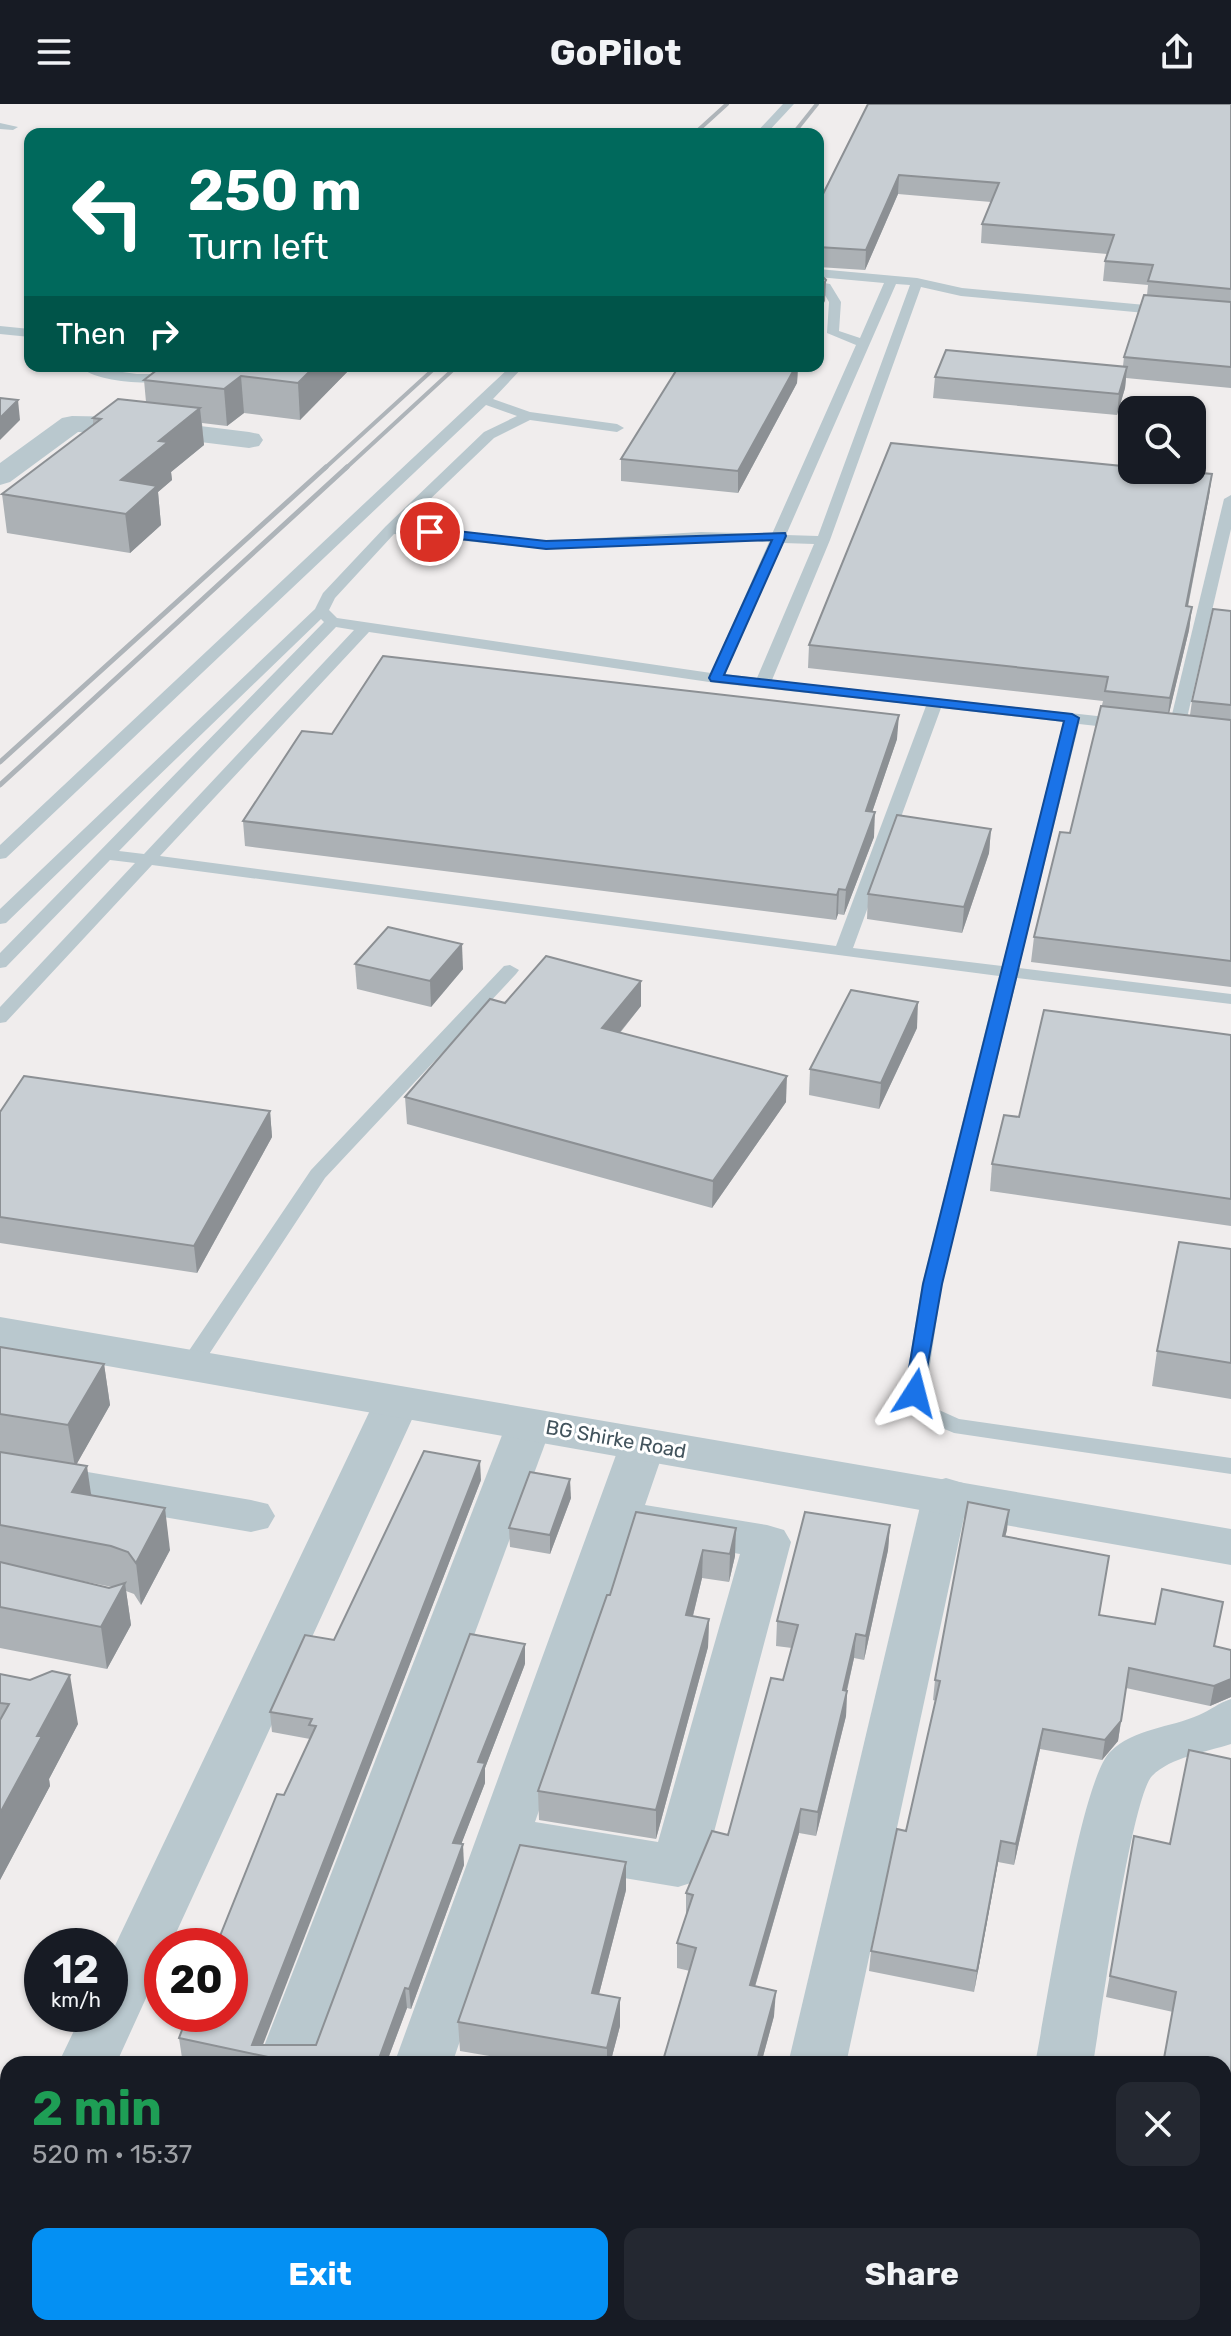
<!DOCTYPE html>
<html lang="en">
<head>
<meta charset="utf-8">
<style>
  body { margin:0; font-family:Rubik,sans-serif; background:#242831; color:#f1f3f6; height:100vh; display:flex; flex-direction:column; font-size:30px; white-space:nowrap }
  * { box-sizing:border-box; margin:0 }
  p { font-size:26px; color:#9ea1a6 }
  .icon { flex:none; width:44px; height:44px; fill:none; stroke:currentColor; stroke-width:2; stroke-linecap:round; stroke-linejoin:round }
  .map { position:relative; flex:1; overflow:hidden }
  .drawer { position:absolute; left:0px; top:1952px; width:1232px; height:280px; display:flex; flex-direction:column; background:#171b24; border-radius:24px 24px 0 0; box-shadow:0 2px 6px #0004 }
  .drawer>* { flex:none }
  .top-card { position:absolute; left:24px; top:24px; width:800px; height:244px; border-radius:16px; box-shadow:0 2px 6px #0004; background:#00695c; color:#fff; overflow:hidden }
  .controls { position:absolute; left:1118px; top:292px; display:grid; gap:16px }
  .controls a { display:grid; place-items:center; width:88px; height:88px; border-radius:16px; background:#171b24; box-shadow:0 2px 6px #0004; font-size:40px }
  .speed { position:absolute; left:24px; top:1824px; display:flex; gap:16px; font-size:40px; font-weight:700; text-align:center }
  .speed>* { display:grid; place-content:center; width:104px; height:104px; border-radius:50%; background:#171b24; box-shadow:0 2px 6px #0004; line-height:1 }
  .speed small { font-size:20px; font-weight:400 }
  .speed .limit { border:12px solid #d22; background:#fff; color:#111 }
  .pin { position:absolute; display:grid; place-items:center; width:68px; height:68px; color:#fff; margin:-34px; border:4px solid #fff; border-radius:50%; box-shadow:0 2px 8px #0007 }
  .me { position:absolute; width:88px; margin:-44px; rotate:9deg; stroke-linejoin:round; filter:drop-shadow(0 0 6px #0008) }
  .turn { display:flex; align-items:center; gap:28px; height:168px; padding:0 32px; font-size:36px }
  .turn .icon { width:104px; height:104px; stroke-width:2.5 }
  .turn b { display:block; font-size:56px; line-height:68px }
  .then { display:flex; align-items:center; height:76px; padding:0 32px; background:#0003; gap:16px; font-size:30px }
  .round { display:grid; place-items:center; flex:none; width:84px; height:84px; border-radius:16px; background:#242831 }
  .overview { display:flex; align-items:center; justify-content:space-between; height:136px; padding:0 32px }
  h1 { font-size:48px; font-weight:700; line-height:60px; color:#1e9e55 }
  .cta { display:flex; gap:16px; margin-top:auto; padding:16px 32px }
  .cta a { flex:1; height:92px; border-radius:16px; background:#0490f3; color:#fff; font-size:32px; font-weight:700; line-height:92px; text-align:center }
  .cta a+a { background:#242831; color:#f1f3f6 }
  header { display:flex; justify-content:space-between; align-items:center; height:104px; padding:0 32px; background:#171b24; font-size:36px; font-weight:700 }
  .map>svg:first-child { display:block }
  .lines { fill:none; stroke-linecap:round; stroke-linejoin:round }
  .service { fill:#b9c8ce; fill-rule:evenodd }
  .minor { fill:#b9c8ce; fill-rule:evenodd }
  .tertiary { fill:#b9c8ce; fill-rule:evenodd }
  .rail-far1 { stroke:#aeb4b9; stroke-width:4 }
  .rail { stroke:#aeb4b9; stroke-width:5 }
  .wall { fill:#acb1b5; fill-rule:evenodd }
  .shaded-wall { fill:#8c9094 }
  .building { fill:#c8ced3; stroke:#8c9094; stroke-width:2 }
  .route { fill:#1a73e8; stroke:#114b97; stroke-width:2 }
  .labels { text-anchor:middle; stroke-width:6; stroke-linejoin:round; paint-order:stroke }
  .street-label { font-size:20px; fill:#43545d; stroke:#fff }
</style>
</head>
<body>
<header><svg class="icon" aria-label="menu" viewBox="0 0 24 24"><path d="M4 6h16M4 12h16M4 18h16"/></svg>GoPilot<svg class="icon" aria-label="share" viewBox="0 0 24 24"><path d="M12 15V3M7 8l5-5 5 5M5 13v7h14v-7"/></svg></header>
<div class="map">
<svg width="1231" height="2232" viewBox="0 0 1231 2232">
  <rect width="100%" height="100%" fill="#f0eded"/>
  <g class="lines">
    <g class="service">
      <polygon points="783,0 794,0 766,30 755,30"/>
      <polygon points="0,19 18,23 13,26 0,25"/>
      <path d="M818,165L917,174L962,184L1167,203L1173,207L1167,211L961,192L921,183L830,436L772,576L1124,615L1132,620L1124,625L1079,620L1019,864L1231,890V900L1017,874L942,1180L926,1288L939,1306L959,1315L1231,1354V1370L954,1329L923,1316L904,1289L922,1180L999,872L152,761L6,918L0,919V903L135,759L110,756L6,863L0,864V849L324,518L321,515L6,819L0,820V805L315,505L323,489L386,422L484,328L517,312L486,301L6,754L0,755V741L511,262H524L493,295L530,308L617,320L624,324L617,328L530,316L494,334L402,422L546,437L701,428L772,430L856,241L827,229L829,198L822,186H818V178L830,180L841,198L839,227L860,234L884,179L818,173ZM896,180L910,181L818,432L786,431ZM394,430L546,445L701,436L769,438L711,569L337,514L329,506L335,494ZM783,439L814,440L757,574L725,570ZM336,523L354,526L144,750L119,747ZM369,528L716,579L926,602L836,842L160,752ZM941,604L1063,618L1002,862L853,844Z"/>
      <polygon points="0,222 30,225 30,233 0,230"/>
      <path d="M79,262L137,270H167L176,262H188L177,275C154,282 96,279 79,262Z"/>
      <polygon points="1231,391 1231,425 1184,627 1176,632 1168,627 1224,395"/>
      <polygon points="510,861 519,866 516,870 325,1074 198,1267 182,1267 179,1262 182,1257 311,1066 504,862"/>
    </g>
    <g class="minor">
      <polygon points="72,312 127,313 249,328 259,330 263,336 259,342 249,344 127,329 78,328 10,378 0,381 0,359 62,314"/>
      <polygon points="397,1283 413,1287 420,1298 170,1842 162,1842 162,1859 116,1960 58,1960 82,1910 110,1910 110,1852 374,1298 381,1287"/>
      <polygon points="529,1306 545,1310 552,1321 315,1960 257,1960 506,1321 513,1310"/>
      <path d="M643,1324L659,1329L666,1340L645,1401L767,1421L784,1426L791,1438L705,1762L697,1777L678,1783L522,1757L452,1960H394L620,1340L627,1329ZM634,1432L740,1450L658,1738L535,1718Z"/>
      <polygon points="0,1353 251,1396 268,1400 275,1412 268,1424 251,1428 0,1385"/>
      <polygon points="946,1374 963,1379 969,1390 846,1960 788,1960 923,1390 929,1379"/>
      <path d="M1231,1595V1640C1206,1648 1171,1653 1152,1672C1132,1692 1100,1917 1093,1960H1035C1046,1906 1080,1678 1110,1648C1134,1624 1170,1624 1199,1611C1211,1606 1218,1599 1231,1595Z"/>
      <polygon points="8,2102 8,2170 0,2173 0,2104"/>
      <polygon points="1231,2158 1231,2232 1192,2232 1193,2224 1224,2224 1224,2160"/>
      <polygon points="297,2224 359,2224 356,2232 294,2232"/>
      <polygon points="521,2224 583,2224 581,2232 519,2232"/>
      <polygon points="727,2224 789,2224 787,2232 725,2232"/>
      <polygon points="983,2224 1045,2224 1044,2232 982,2232"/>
    </g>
    <polygon class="tertiary" points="0,1213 1231,1425 1231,1461 0,1243"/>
    <g class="rail-far1">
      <polyline points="694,30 727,0"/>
      <polyline points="793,30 817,0"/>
      <polyline points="324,365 437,262"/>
      <polyline points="345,365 457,262"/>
    </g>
    <g class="rail">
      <polyline points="0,658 326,363"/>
      <polyline points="0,681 347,363"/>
    </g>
  </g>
  <g class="wall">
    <polygon points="868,0 1231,0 1231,284 1126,274 1125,284 1117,311 933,294 935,273 1123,262 1124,253 1147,191 1148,181 1103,177 1105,157 1107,150 981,139 982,120 991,98 898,90 865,166 818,163 818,100"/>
    <polygon points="157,262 353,262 300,316 244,309 227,322 202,319 204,341 171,368 172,376 158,388 161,421 130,449 7,429 2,390 93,321 93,314 146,298 144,276 157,266"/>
    <polygon points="796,262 798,262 797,279 738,389 621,377 621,355"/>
    <polygon points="1212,370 1209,392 1188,503 1192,503 1189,526 1169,609 1190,611 1192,597 1231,507 1231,883 1031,858 1034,833 1070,729 1103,597 808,564 809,541"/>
    <polygon points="332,630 897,635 872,708 874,733 844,811 838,810 836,816 245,742 243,717"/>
    <polygon points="991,725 989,749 962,829 867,815 868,790"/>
    <polygon points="355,860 463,865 431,903 357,885"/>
    <polygon points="641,877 641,902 620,929 786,998 712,1104 407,1020 405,993 505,899"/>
    <polygon points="917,924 879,1005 809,991 810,965"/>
    <polygon points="1231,931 1231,1122 990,1087 992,1060 1019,1013"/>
    <polygon points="270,1007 272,1033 197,1169 0,1139 0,1008"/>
    <polygon points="1231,1145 1231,1295 1152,1282 1157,1247"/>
    <path d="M0,1243L104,1260L110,1301L76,1361L92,1391L170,1446L141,1501L134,1490L126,1487L131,1521L107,1565L0,1544ZM72,1475L112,1483L109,1484Z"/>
    <polygon points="481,1376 262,1941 316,1941 525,1560 485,1664 485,1679 461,1740 464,1761 411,1905 407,1904 386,1960 208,1960 182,1954 179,1934 310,1635 272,1628 270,1608"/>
    <polygon points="571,1394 550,1450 510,1443 509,1424"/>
    <polygon points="636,1408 735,1452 729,1478 702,1474 693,1512 709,1515 708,1543 656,1735 539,1716 538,1687 610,1491"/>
    <polygon points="890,1421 888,1446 864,1556 854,1554 847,1587 846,1612 816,1732 799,1729 755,1883 774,1912 761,1960 662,1960 690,1867 677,1864 677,1839 686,1813 686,1789 728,1731 783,1576 792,1544 776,1542 777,1517"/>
    <polygon points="1007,1426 1005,1432 1100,1511 1231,1546 1231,1593 1210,1602 1126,1584 1118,1637 1102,1656 1040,1645 1014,1761 998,1758 974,1888 869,1867 871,1847 906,1727 936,1597 933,1596 935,1576"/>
    <polygon points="0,1570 78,1620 49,1675 50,1682 0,1776"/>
    <polygon points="1231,1655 1231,2096 1224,2094 1224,1960 1173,1908 1106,1893 1134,1732 1170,1740"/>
    <polygon points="626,1786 599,1890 620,1922 610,1960 537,1960 460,1947 458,1918"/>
    <polygon points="583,2224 701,2224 699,2232 583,2232"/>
  </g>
  <g class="shaded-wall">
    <polygon points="899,71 898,90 865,166 866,146"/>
    <polygon points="826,176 825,197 818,210 818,191"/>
    <polygon points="315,262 353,262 300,316 298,279"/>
    <polygon points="796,262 798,262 797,279 738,389 738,367"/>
    <polygon points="1127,263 1125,284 1117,311 1119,290"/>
    <polygon points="241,272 244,309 227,322 224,285"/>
    <polygon points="18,296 20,316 0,336 0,314"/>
    <polygon points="200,304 204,341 171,368 172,376 158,388 161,421 130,449 121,376 159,337"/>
    <polygon points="1212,370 1209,392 1183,526 1186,502"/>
    <polygon points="1192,503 1189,526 1167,618 1170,594"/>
    <polygon points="899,611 897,635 864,732 866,707"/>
    <polygon points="875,708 874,733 844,811 846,786"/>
    <polygon points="991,725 989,749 962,829 964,803"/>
    <polygon points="839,785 838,810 836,816 837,791"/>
    <polygon points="462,840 463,865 431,903 430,877"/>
    <polygon points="641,877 641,902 602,950 602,924"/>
    <polygon points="918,898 917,924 879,1005 881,979"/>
    <polygon points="787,972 786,998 712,1104 713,1077"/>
    <polygon points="270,1007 272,1033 197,1169 194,1142"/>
    <polygon points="104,1260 110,1301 75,1363 68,1321"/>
    <polygon points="480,1357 481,1376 259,1951 252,1941"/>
    <polygon points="87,1362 93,1404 72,1388"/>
    <polygon points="570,1375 571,1394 550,1450 550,1431"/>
    <polygon points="165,1404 170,1446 141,1501 136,1459"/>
    <polygon points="1009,1406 1007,1426 1000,1452 1003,1432"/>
    <polygon points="890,1421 888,1446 864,1556 866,1532"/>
    <polygon points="736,1424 735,1452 729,1478 730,1450"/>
    <polygon points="703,1446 702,1474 686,1540 686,1511"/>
    <polygon points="125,1479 131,1521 107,1565 101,1523"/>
    <polygon points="709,1515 708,1543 656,1735 656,1706"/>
    <polygon points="856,1530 854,1554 841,1611 843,1586"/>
    <polygon points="525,1540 525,1560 485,1664 485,1679 454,1759 453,1739 478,1658"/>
    <polygon points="70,1571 78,1620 49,1675 50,1682 0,1776 0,1709 37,1632"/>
    <polygon points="1231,1575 1231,1593 1210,1602 1214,1582"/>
    <polygon points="847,1587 846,1612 816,1732 818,1708"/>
    <polygon points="1121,1617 1118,1637 1102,1656 1105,1636"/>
    <polygon points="1043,1625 1040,1645 1014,1761 1016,1740"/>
    <polygon points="801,1705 799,1729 748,1906 750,1881"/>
    <polygon points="1001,1737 998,1758 974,1888 977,1867"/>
    <polygon points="463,1740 464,1761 411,1905 409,1885"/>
    <polygon points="626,1758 626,1786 592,1917 592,1889"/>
    <polygon points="405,1884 407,1904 386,1960 377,1960"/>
    <polygon points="776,1887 774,1912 761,1960 756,1960"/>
    <polygon points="620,1894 620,1922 610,1960 607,1960 607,1944"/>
    <polygon points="269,2224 279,2224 276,2232 265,2232"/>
    <polygon points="516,2224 524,2224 525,2232 515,2232"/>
    <polygon points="695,2224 701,2224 699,2232 693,2232"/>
  </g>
  <g class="building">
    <polygon points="868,0 1231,0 1231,185 1148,177 1153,161 1105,157 1114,131 982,120 999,79 899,71 866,146 818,143 818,100"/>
    <polygon points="818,168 826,176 818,191"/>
    <polygon points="1144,191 1231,198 1231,263 1124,253"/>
    <polygon points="946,246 1127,263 1119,290 935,273"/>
    <polygon points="162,262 315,262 298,279 241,272 224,285 144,276"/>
    <polygon points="679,262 796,262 738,367 621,355"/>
    <polygon points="0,294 18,296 0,314"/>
    <polygon points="118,295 200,304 159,337 168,338 121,376 157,382 126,410 2,390 101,315 93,314"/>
    <polygon points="891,339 1132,363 1132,366 1168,366 1212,370 1186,502 1192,503 1170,594 1105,587 1108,573 809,541"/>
    <polygon points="1213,505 1231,507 1231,601 1192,597"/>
    <polygon points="383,552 899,611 866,707 875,708 846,786 839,785 837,791 243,717 302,627 332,630"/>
    <polygon points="1101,602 1231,616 1231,857 1034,833 1060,728 1070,729"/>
    <polygon points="897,711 991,725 964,803 868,790"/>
    <polygon points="388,823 462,840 430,877 355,860"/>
    <polygon points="546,852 641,877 602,924 787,972 713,1077 405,993 490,895 505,899"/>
    <polygon points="851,886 918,898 881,979 810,965"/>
    <polygon points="1044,906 1231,931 1231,1095 992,1060 1004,1011 1019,1013"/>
    <polygon points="24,972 270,1007 194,1142 0,1113 0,1008"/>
    <polygon points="1179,1138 1231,1145 1231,1259 1157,1247"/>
    <polygon points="0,1243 104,1260 68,1321 0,1310"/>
    <polygon points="424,1347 480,1357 252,1941 316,1941 470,1530 525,1540 478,1658 485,1659 453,1739 463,1740 409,1885 405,1884 377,1960 286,1960 287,1957 179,1934 188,1910 230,1910 230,1842 216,1842 277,1690 284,1691 316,1622 309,1621 312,1615 270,1608 305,1531 334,1536"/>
    <polygon points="0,1348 87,1362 72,1388 165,1404 136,1459 128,1448 111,1442 0,1421"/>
    <polygon points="530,1368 570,1375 550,1431 509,1424"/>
    <polygon points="968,1398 1009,1406 1003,1432 1109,1452 1099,1511 1155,1520 1162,1485 1223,1498 1214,1542 1231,1546 1231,1575 1214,1582 1129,1564 1121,1617 1105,1636 1043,1625 1016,1740 1001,1737 977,1867 871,1847 897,1725 906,1727 940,1577 935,1576"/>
    <polygon points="636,1408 736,1424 730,1450 703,1446 686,1511 709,1515 656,1706 538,1687 607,1491 610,1491"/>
    <polygon points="805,1408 890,1421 866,1532 856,1530 843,1586 847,1587 818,1708 801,1705 750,1881 776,1887 756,1960 662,1960 696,1844 677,1839 693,1791 686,1789 712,1727 728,1731 771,1574 783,1576 798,1521 777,1517"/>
    <polygon points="0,1458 109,1484 125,1479 101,1523 0,1503"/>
    <polygon points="52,1567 70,1571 37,1632 42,1632 0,1709 0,1616 9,1600 0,1599 0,1570 30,1576"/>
    <polygon points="1189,1646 1231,1655 1231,2074 1224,2073 1224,1960 1163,1960 1176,1888 1110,1872 1134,1732 1170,1740"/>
    <polygon points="520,1741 626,1758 592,1889 620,1894 607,1944 458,1918"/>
    <polygon points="168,2224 269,2224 265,2232 164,2232"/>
    <polygon points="354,2224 517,2224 515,2232 352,2232"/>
    <polygon points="583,2224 695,2224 693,2232 607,2232 607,2231 583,2225"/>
    <polygon points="783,2224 982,2224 980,2232 781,2232"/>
    <polygon points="1123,2224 1183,2224 1182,2232 1122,2232"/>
  </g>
  <polygon class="route" points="430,424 546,437 785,429 786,432 724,571 1072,610 1079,614 942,1180 922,1293 915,1295 905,1289 923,1180 1064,617 711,577 709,574 772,436 546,445 425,431 423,428"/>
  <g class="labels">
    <g class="street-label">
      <text transform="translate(616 1335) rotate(10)" y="7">BG Shirke Road</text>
    </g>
  </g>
</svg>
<div class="controls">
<a><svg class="icon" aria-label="search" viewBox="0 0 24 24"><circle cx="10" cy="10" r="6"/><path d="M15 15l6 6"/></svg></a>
</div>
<div class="speed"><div>12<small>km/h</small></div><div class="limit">20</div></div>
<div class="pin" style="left:430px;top:428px;background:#d93025"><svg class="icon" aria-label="arrive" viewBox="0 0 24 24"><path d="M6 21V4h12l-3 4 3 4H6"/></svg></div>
<svg class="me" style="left:915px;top:1289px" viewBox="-20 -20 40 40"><path d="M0-17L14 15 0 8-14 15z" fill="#1a73e8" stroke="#fff" stroke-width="4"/></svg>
<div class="top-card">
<div class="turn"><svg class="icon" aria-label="left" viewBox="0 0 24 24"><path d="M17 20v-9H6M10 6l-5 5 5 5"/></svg><div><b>250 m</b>Turn left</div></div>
<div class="then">Then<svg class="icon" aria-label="right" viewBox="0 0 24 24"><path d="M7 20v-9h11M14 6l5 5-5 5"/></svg></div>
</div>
<section class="drawer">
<div class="overview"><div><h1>2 min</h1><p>520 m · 15:37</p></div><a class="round"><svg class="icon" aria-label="close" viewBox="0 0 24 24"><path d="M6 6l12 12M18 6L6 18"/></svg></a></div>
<div class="cta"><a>Exit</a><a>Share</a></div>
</section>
</div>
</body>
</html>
